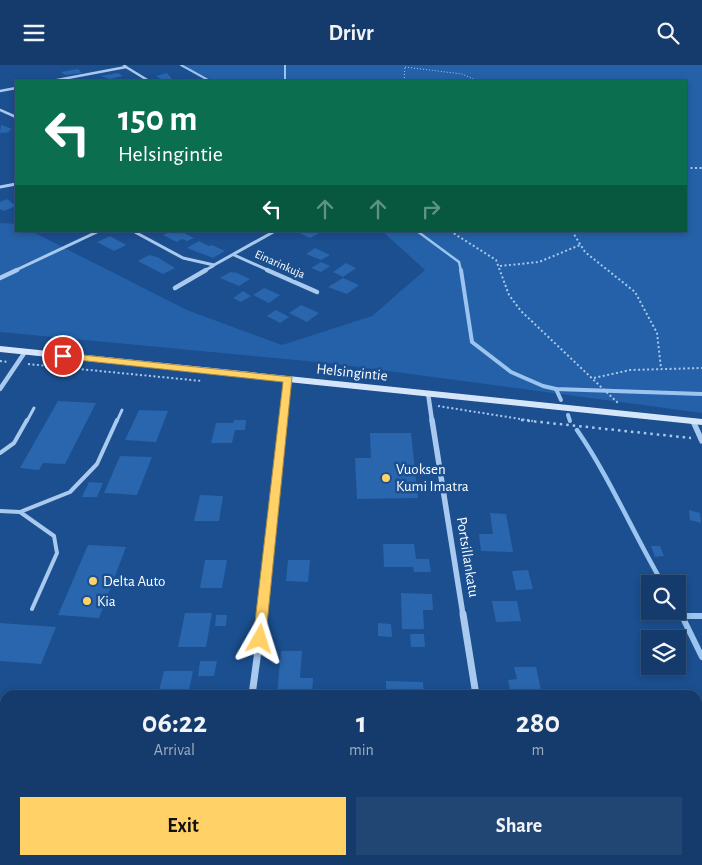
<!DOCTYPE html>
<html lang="en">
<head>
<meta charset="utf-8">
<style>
  body { margin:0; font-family:"Alegreya Sans",sans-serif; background:#214673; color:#f1f3f6; height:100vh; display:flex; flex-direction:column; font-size:19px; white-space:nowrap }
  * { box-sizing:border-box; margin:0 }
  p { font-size:16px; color:#9dadc1 }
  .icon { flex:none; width:28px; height:28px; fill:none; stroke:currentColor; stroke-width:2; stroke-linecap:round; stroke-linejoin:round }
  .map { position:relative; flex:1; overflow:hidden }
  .drawer { position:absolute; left:0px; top:625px; width:702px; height:175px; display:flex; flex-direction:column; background:#143b6b; border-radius:15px 15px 0 0; box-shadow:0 2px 8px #0003,0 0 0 1px #33557e }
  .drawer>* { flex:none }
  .hud { position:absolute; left:15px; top:15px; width:672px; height:152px; border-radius:0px; box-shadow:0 2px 8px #0003,0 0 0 1px #33557e; background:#0b6e4f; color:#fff; overflow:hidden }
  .tools { position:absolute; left:641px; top:510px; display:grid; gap:10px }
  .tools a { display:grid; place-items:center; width:45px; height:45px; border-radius:0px; background:#143b6b; box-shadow:0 2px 8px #0003,0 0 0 1px #33557e; font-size:25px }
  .pin { position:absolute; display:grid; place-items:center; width:42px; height:42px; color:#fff; margin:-21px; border:2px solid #fff; border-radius:50%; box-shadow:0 1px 5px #0007 }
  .me { position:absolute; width:55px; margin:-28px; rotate:6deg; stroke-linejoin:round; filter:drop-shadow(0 0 4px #0008) }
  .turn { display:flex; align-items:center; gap:18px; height:105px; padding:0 20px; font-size:22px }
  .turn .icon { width:65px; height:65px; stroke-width:2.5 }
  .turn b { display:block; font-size:35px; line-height:42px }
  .lanes { display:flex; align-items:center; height:48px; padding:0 20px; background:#0003; justify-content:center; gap:25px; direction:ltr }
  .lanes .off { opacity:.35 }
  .eta { display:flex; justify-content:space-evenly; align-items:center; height:85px; text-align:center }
  .eta b { font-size:30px; font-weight:600; line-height:35px }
  .button { display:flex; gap:10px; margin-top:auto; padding:10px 20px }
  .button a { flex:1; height:58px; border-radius:0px; background:#ffd166; color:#111; font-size:20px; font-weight:600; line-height:58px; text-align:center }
  .button a+a { background:#214673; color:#f1f3f6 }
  header { display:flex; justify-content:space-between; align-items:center; height:65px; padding:0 20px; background:#143b6b; font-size:22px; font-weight:600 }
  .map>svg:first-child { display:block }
  .green { fill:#2461a8 }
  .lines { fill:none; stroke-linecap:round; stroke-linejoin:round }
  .stream-far4 { stroke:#9cc4f0; stroke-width:2 }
  .stream-far3 { stroke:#9cc4f0; stroke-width:2.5 }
  .stream-far2 { stroke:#9cc4f0; stroke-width:4 }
  .stream-far1 { stroke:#9cc4f0; stroke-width:4.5 }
  .stream { stroke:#9cc4f0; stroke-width:6 }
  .building { fill:#2a66ad }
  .path-far2 { stroke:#a9c9ee; stroke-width:1; stroke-dasharray:1 2; stroke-linecap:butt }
  .path-far1 { stroke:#a9c9ee; stroke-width:2; stroke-dasharray:2 2.5; stroke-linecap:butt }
  .path { stroke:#a9c9ee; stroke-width:2.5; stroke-dasharray:2.5 4; stroke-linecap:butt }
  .service-far1 { stroke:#a9c9ee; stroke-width:3 }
  .service { stroke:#a9c9ee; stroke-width:4 }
  .minor-far4 { stroke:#a9c9ee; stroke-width:2.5 }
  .minor-far3 { stroke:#a9c9ee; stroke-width:3 }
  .minor-far2 { stroke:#a9c9ee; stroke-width:4.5 }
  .minor-far1 { stroke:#a9c9ee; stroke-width:5.5 }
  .minor { stroke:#a9c9ee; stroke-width:7 }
  .secondary { fill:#d6e6fa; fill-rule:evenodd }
  .route { fill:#ffd166; stroke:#a68842 }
  .poi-dot { fill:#ffd166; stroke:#1b4f8f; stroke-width:2 }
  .labels { text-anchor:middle; stroke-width:5; stroke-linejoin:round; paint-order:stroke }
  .far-street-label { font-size:12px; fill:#fff; stroke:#1b4f8f }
  .street-label { font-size:15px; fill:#fff; stroke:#1b4f8f }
  .poi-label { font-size:15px; fill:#fff; stroke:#1b4f8f; text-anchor:start }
</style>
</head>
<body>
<header><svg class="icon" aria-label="menu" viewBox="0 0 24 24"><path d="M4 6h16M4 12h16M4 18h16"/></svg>Drivr<svg class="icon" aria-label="search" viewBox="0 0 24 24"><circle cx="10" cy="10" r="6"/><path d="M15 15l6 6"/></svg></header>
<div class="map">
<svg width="702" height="800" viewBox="0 0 702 800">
  <rect width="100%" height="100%" fill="#1b4f8f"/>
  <polygon class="green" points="181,0 702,0 702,348 328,298 0,267 0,158 16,159 16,166 31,166 187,245 282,280 372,251 425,205 382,166 686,166 686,16 215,16"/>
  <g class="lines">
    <g class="stream-far4">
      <polyline points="181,0 210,16"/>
      <polyline points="285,0 285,16"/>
    </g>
    <polyline class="stream-far3" points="417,166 459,197 461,206"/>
    <g class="stream-far2">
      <polyline points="461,205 472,277 511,307 543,321 556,324 702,329"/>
      <polyline points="556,324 561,335"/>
      <polyline points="568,350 570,356"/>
    </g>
    <g class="stream-far1">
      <path d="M577,365C610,413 633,468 663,519"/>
      <polyline points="678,543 681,550"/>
    </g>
    <g class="stream">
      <polyline points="681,549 702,592"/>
      <polyline points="682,551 702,551"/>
    </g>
  </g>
  <g class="building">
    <polygon points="78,4 82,8 65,10 61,7"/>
    <polygon points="118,8 123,11 110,14 100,11"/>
    <polygon points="167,8 172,14 164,16 156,11"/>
    <polygon points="1,60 12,64 8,66 11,67 0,68"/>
    <polygon points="7,134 16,141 4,146 0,144 0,137"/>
    <polygon points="295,166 315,166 319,168 310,173"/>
    <polygon points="169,167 182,167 194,173 187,176 182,174 177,177 163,170"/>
    <polygon points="110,171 126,180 114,186 97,177"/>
    <polygon points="199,176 209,181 212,180 225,186 213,193 187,183"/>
    <polygon points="315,183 330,190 321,195 306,189"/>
    <polygon points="149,190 157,192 175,203 163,209 138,196"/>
    <polygon points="321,197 330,201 321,207 311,203"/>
    <polygon points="346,198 356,203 343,212 333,207"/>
    <polygon points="230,207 237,208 250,214 239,221 220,213"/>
    <polygon points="343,213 359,220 347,229 328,222"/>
    <polygon points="264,223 280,230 269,238 253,230"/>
    <polygon points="243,226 251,231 241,237 233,233"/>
    <polygon points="301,240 319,248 307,257 289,248"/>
    <polygon points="276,245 289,252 280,258 267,251"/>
    <polygon points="58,336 96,338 65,399 43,398 39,405 20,403"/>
    <polygon points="139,345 168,346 156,377 125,375"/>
    <polygon points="234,355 246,355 245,365 235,365 232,378 211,378 216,358 233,358"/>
    <polygon points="370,368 411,368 418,433 357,434 355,393 371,393"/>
    <polygon points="120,391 152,392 137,430 104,428"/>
    <polygon points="89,417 103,418 97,432 82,432"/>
    <polygon points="200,430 223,431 219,456 194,456"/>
    <polygon points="689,445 700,448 701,458 690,455"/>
    <polygon points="490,448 506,449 513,487 481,486 479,469 493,469"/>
    <polygon points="383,479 414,479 416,494 429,494 431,507 414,507 413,502 384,502"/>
    <polygon points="88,480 126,482 99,553 58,550"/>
    <polygon points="651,481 660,481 664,491 655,492"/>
    <polygon points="205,495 227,495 222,523 200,523"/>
    <polygon points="288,495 310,495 308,517 286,516"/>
    <polygon points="528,505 533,524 516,525 512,506"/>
    <polygon points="401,528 432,529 433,545 423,545 424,564 402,564"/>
    <polygon points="492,536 517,536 521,556 496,557"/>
    <polygon points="185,548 212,548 206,582 178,582"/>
    <polygon points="216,550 227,550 226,561 215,561"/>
    <polygon points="0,558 56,562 41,599 0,596"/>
    <polygon points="378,558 391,559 392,572 378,571"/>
    <polygon points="410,569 424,569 425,582 411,582"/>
    <polygon points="281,586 302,586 300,613 313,613 312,630 277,630"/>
    <polygon points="200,596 217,596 214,611 198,611"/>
    <polygon points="514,602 536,602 542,630 511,630 508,615 517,614"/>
    <polygon points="164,606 193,606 188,630 158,630"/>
    <polygon points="386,616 423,617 424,630 386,630"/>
    <polygon points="0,741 5,741 5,795 16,795 14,800 0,800"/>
    <polygon points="259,795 284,795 284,800 258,800"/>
    <polygon points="571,795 604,795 605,800 572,800"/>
    <polygon points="646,795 667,795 669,800 647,800"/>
  </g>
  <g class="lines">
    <g class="path-far2">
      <polyline points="405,2 462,9 478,16"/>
      <polyline points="404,16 405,1"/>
    </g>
    <g class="path-far1">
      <polyline points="686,103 702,103"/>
      <polyline points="450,166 496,195 509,230 521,246 618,338"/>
      <polyline points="572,166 585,187 635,227 657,268 661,303"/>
      <polyline points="500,201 539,197 580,180"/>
      <polyline points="0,296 8,297"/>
      <polyline points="28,299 202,316"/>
      <polyline points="594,313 630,305 702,303"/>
      <polyline points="438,341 533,356"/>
    </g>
    <polyline class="path" points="521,355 691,373"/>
    <g class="service-far1">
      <polyline points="27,356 34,343"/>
      <polyline points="117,356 122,345"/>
    </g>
    <g class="service">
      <polyline points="0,388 14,378 27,355"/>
      <polyline points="0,446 20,447 54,471 57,488 32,544"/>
      <polyline points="20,447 70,427 97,399 117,355"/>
    </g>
    <g class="minor-far4">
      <polyline points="126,2 149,16"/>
      <polyline points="52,16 126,2 124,0"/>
      <polyline points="0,26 16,23"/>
      <polyline points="0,45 16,52"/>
    </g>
    <g class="minor-far3">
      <polyline points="0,122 16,119"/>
      <polyline points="133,166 183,193 214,200 275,166"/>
      <polyline points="234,190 270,206"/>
      <polyline points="14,206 99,166"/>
      <polyline points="204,206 213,201"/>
    </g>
    <g class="minor-far2">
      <polyline points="267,205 317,227"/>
      <polyline points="0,213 17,205"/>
      <polyline points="175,223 206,205"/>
      <polyline points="0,324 25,287"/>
      <polyline points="428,328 432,356"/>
      <polyline points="283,356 288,314"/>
    </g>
    <g class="minor-far1">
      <polyline points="432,355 463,550"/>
      <polyline points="693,356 702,376"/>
      <polyline points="263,550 284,355"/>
    </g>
    <g class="minor">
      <polyline points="463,549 476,630"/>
      <polyline points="252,630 263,549"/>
      <polyline points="503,795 504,800"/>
      <polyline points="226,800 227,795"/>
    </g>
    <polygon class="secondary" points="0,281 702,354 702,360 0,287"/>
  </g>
  <polygon class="route" points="63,288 292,312 265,579 260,581 255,579 253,574 283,317 59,293 58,291"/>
  <g class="poi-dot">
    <circle cx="386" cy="413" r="5"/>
    <circle cx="93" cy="516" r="5"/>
    <circle cx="87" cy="536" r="5"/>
  </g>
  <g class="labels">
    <g class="far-street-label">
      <text transform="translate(280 199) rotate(24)" y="4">Einarinkuja</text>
    </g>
    <g class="street-label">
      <text transform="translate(352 307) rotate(6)" y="5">Helsingintie</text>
      <text transform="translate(468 492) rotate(81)" y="5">Portsillankatu</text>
    </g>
    <g class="poi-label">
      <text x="396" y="409">Vuoksen<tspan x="396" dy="17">Kumi Imatra</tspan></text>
      <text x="103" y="521">Delta Auto</text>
      <text x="97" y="541">Kia</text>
    </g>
  </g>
</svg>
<div class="tools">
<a><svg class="icon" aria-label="search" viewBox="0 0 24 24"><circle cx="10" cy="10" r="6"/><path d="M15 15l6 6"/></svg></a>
<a><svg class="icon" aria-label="layers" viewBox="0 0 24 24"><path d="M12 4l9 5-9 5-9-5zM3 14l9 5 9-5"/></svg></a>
</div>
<div class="pin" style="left:63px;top:291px;background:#d93025"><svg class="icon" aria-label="arrive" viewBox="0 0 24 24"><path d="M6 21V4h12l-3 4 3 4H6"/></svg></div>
<svg class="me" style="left:260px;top:574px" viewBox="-20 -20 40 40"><path d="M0-17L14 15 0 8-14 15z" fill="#ffd166" stroke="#fff" stroke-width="4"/></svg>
<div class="hud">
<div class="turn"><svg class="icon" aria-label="left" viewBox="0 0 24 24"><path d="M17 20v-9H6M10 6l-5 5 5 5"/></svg><div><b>150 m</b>Helsingintie</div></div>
<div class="lanes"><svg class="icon" aria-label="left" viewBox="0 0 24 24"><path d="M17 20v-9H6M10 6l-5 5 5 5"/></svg><svg class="icon off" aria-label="ahead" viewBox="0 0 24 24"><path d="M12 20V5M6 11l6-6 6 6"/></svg><svg class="icon off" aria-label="ahead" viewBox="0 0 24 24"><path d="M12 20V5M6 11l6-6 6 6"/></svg><svg class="icon off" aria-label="right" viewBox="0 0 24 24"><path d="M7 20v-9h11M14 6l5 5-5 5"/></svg></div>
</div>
<section class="drawer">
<div class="eta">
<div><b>06:22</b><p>Arrival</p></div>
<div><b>1</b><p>min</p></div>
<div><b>280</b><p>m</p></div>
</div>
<div class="button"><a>Exit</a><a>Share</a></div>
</section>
</div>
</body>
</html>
